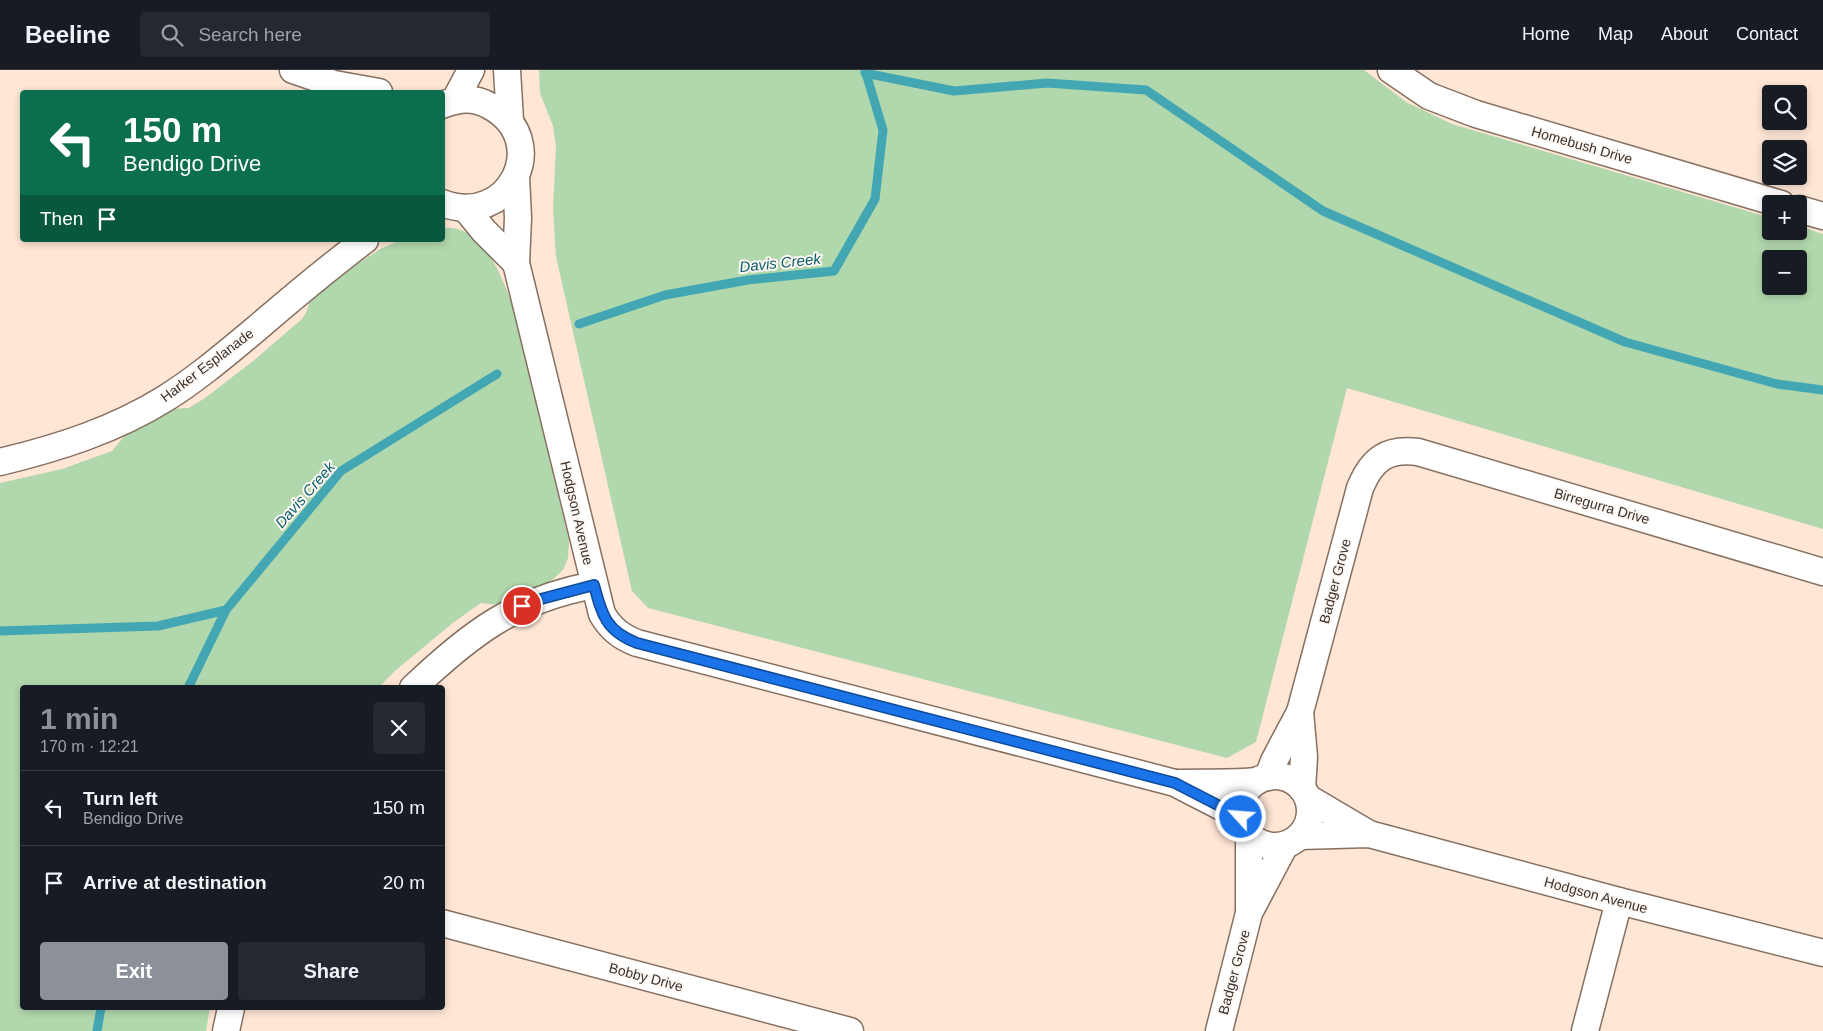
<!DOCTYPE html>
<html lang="en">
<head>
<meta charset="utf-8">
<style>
  body { margin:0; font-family:Arial,sans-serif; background:#242831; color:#f1f3f6; height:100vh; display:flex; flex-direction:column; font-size:19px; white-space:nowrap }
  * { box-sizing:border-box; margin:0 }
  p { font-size:16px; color:#9ea1a6 }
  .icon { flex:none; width:28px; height:28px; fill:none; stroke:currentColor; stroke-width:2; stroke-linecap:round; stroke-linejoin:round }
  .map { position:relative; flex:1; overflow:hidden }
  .sheet { position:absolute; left:20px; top:615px; width:425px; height:325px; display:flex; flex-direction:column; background:#171b24; border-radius:5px; box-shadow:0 2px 8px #0003 }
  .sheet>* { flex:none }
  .hud { position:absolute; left:20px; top:20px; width:425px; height:152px; border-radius:5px; box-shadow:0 2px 8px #0003; background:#0b6e4f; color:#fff; overflow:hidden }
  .tools { position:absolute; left:1762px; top:15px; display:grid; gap:10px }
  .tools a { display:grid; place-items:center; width:45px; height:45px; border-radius:5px; background:#171b24; box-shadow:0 2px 8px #0003; font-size:25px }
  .pin { position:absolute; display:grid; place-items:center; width:42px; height:42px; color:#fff; margin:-21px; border:2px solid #fff; border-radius:50%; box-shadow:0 1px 5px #0007 }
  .me { position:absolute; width:55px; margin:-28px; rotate:296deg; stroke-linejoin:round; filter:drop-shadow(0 0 4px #0008) }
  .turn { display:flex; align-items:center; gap:18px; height:105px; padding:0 20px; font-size:22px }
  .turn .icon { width:65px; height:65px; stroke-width:2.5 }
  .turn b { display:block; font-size:35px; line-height:42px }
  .then { display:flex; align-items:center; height:48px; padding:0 20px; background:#0003; gap:10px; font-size:19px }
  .round { display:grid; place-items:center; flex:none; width:52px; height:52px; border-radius:5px; background:#242831 }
  .head { display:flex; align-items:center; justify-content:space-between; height:85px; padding:0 20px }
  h1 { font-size:30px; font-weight:700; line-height:38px; color:#8c9099 }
  .cta { display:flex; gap:10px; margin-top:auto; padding:10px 20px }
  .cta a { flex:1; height:58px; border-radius:5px; background:#8c9099; color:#fff; font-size:20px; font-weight:700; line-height:58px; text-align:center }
  .cta a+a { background:#242831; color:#f1f3f6 }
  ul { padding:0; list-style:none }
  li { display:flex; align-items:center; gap:15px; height:75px; padding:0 20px; border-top:1px solid #363941 }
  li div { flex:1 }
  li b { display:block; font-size:19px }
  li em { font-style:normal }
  header { display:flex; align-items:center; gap:30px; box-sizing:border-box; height:70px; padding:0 25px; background:#171b24; border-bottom:1px solid #363941 }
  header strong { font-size:24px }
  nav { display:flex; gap:28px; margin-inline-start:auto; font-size:18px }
  .search { width:350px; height:45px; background:#242831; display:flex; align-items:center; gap:12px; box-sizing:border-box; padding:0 18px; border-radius:5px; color:#9ea1a6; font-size:19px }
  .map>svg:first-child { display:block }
  .green { fill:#b1d7ac; fill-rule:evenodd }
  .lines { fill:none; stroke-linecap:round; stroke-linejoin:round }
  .stream { stroke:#43a6b3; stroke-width:9 }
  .street-casing { stroke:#867061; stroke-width:29 }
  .street { stroke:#fff; stroke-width:26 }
  .route-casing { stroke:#114b97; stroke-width:12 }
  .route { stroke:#1a73e8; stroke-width:9 }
  .labels { text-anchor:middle; stroke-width:4; stroke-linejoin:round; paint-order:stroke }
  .street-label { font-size:14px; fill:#3b312b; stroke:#fdf8f4 }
  .water-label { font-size:15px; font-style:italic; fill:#085f68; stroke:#fdf8f4 }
</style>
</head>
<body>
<header>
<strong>Beeline</strong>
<div class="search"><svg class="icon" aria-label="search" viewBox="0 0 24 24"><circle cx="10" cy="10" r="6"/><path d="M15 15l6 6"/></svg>Search here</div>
<nav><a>Home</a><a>Map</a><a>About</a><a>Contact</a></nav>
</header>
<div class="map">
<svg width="1823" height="961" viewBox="0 0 1823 961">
  <rect width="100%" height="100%" fill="#ffe6d5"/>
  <g class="green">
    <path d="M539,0H1364L1406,32L1452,54L1771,148V161H1799V156L1823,164V459L1347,318L1256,672L1227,688L648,538L632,521L556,187L553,139L556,77L553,56L540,23ZM1771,189H1799V216H1771Z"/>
    <path d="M443,158C484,154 502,208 514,239L569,471L568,488L563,500L551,511L499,535L481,533L454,552L396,600L379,617L22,618V938H210L206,961H0V413L62,399L112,381L127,363L172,339L189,338L205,328L253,291L302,249L307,241L310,229L343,203L382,178L401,170H442Z"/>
  </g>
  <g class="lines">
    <g class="stream">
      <polyline points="865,3 954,21 1047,13 1146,20 1323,141 1625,272 1777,314 1823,320"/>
      <polyline points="579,254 665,225 748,210 834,201 875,129 883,60 865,0"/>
      <polyline points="0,561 158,556 226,540"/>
      <polyline points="188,618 226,540 341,401 497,304"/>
      <polyline points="97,961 101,938"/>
    </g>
    <defs>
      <g id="street">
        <polyline points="293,0 334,14 379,22"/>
        <polyline points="507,0 510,50"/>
        <polyline points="1391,0 1429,26 1476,44 1781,134"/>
        <polyline points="455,30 471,0"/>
        <path d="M442,35C460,28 474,27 490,36C553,70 510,159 442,133"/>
        <path d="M516,107L518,148L516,193L602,544C611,559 621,567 637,573L1175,713L1241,747"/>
        <polyline points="466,139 484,161 516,193"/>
        <polyline points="1799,139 1823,146"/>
        <path d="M0,392C58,378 115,360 166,328C198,308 227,283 256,259C292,228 328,198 365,170"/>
        <path d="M413,618C471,563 514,530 594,515"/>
        <polyline points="1300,642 1304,687 1302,719"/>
        <circle cx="1275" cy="741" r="35"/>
        <path d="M1268,707L1274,691L1300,642L1360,418C1372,389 1387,378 1418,382L1823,502"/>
        <path d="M1176,713C1203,712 1230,714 1257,711"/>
        <polyline points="1308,728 1369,764"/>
        <polyline points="1300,766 1369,764 1619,831 1823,883"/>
        <polyline points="1249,840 1249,765"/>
        <polyline points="442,853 850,961"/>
        <polyline points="226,961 231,938"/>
        <polyline points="1219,961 1249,843 1285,775"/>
        <polyline points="1585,961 1619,831"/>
      </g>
    </defs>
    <use href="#street" class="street-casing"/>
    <use href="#street" class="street"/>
  </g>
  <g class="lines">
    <defs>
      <path id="route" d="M522,536L541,529L594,515C602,545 606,561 637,573L1175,713L1241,747"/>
    </defs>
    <use href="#route" class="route-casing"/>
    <use href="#route" class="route"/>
  </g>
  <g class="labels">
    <g class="street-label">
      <text transform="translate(1582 75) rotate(16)" y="5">Homebush Drive</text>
      <text transform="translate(207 295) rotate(-37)" y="5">Harker Esplanade</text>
      <text transform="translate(1602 436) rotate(16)" y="5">Birregurra Drive</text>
      <text transform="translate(577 443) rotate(77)" y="5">Hodgson Avenue</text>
      <text transform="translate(1335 511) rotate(-75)" y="5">Badger Grove</text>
      <text transform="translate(1596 825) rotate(15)" y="5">Hodgson Avenue</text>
      <text transform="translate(1234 902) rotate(-75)" y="5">Badger Grove</text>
      <text transform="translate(646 907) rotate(15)" y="5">Bobby Drive</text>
    </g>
    <g class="water-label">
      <text transform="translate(780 193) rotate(-6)" y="5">Davis Creek</text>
      <text transform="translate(305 425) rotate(-49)" y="5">Davis Creek</text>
    </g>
  </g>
</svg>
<div class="tools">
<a><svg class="icon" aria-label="search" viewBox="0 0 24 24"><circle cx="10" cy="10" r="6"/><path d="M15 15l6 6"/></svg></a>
<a><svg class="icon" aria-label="layers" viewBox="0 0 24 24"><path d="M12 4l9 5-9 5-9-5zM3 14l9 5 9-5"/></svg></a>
<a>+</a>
<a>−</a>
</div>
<div class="pin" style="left:522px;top:536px;background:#d93025"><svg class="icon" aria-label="arrive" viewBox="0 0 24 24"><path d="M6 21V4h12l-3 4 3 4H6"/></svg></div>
<svg class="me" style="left:1241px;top:747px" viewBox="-20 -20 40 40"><circle r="17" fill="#1a73e8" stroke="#fff" stroke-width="3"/><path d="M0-11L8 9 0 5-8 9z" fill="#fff"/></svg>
<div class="hud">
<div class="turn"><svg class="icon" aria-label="left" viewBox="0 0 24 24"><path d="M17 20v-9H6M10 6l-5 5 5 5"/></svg><div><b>150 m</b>Bendigo Drive</div></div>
<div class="then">Then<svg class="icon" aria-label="arrive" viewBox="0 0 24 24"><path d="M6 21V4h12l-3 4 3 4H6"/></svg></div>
</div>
<section class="sheet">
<div class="head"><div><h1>1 min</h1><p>170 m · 12:21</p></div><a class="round"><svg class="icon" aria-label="close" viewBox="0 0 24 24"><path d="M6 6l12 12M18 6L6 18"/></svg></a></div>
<ul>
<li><svg class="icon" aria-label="left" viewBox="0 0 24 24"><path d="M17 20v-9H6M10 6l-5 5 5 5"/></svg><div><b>Turn left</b><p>Bendigo Drive</p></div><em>150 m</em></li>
<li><svg class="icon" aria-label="arrive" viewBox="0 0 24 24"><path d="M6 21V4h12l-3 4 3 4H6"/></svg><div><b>Arrive at destination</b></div><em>20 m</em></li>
</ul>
<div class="cta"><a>Exit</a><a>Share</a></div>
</section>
</div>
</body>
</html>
